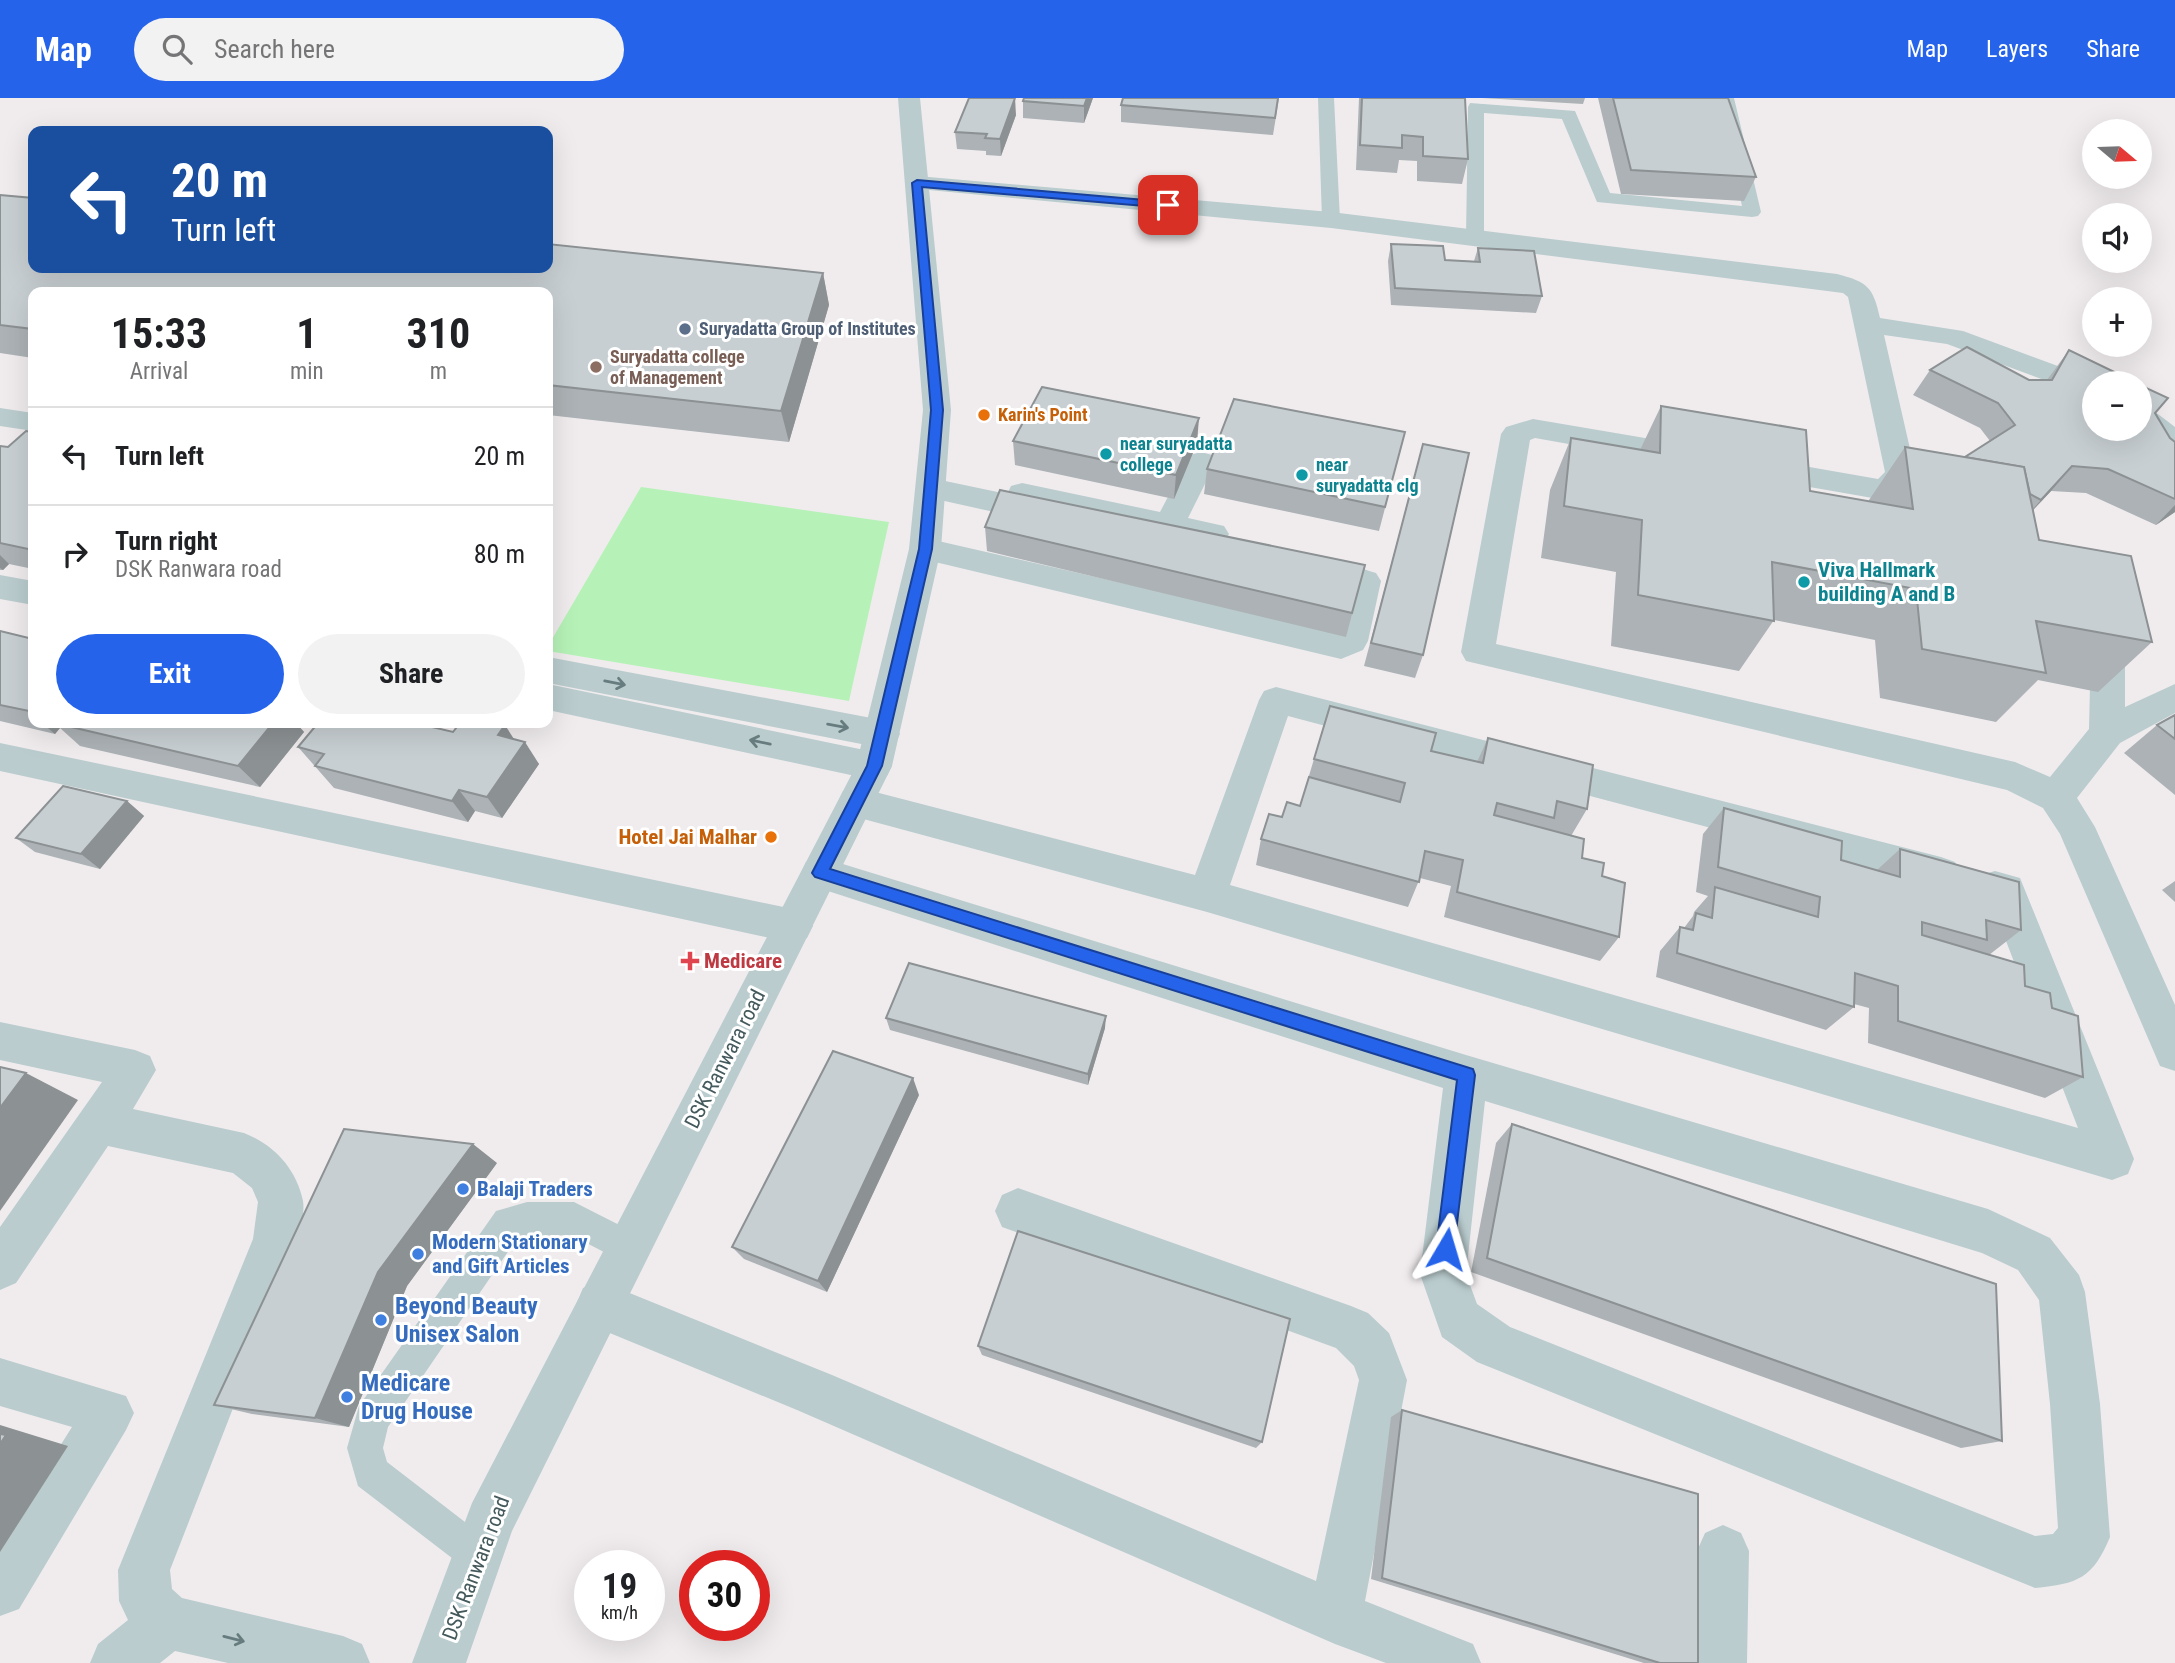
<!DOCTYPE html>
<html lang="en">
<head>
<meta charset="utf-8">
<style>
  body { margin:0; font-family:"Roboto Condensed",sans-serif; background:#f2f2f2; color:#202124; height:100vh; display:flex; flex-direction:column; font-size:26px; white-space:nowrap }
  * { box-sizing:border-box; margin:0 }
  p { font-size:23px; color:#757577 }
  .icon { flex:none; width:38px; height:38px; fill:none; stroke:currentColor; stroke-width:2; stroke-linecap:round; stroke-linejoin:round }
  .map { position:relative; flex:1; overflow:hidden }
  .panel { position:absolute; left:28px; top:189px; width:525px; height:441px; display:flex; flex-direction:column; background:#fff; border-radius:14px; box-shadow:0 7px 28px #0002 }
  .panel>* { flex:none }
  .hud { position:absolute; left:28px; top:28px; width:525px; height:147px; border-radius:14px; box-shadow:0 7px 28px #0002; background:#1a4fa0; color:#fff; overflow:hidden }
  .needle { width:46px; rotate:109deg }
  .buttons { position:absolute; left:2082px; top:21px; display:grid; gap:14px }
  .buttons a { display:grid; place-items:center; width:70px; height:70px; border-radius:50%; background:#fff; box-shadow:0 7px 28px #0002; font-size:35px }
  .speed { position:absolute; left:574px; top:1452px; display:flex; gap:14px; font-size:35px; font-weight:700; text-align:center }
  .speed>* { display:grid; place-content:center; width:91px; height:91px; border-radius:50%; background:#fff; box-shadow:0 7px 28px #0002; line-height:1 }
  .speed small { font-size:18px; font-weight:400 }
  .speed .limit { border:10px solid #d22; background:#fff; color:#111 }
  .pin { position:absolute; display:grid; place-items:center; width:60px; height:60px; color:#fff; margin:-30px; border-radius:14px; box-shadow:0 4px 10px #0006 }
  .me { position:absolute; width:77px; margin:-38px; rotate:7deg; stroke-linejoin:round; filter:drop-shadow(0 0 5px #0008) }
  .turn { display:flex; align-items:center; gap:24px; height:147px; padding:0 28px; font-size:32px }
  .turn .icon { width:91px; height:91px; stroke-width:2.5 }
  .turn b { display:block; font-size:49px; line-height:60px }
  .eta { display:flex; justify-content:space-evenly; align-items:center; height:119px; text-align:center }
  .eta b { font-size:42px; font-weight:700; line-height:49px }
  .primary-button { display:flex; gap:14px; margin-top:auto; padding:14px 28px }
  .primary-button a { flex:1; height:80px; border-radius:42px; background:#2563eb; color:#fff; font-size:28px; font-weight:700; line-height:80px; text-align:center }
  .primary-button a+a { background:#f2f2f2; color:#202124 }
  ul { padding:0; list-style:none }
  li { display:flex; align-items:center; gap:21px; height:98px; padding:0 28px; border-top:2px solid #e0e0e0 }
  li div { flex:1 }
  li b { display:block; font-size:26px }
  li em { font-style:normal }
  header { display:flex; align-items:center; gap:42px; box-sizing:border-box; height:98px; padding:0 35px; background:#2563eb; color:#fff }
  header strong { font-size:33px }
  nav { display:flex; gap:38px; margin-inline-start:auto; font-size:24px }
  .search { width:490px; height:63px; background:#f2f2f2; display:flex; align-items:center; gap:18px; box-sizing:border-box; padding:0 24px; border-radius:38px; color:#757577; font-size:26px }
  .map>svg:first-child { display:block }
  .green { fill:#b6f2b7 }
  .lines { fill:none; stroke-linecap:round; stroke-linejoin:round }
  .service { fill:#baccce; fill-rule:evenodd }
  .minor { fill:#baccce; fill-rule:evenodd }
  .tertiary { fill:#baccce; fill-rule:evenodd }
  .wall { fill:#acb2b5 }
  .shaded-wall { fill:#8c9193 }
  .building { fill:#c8cfd2; stroke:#8c9193; stroke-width:2 }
  .oneway { stroke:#677c7e }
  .route { fill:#2563eb; stroke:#184099; stroke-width:2 }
  .service-dot { fill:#5c6f8a; stroke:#fff; stroke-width:2.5 }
  .education-dot { fill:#8d6e63; stroke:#fff; stroke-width:2.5 }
  .food-dot { fill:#e8710a; stroke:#fff; stroke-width:2.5 }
  .culture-dot { fill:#0f9aa8; stroke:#fff; stroke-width:2.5 }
  .health-dot { fill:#e0444e; stroke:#fff; stroke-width:2.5 }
  .shop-dot { fill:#3f7fe0; stroke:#fff; stroke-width:2.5 }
  .labels { text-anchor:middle; stroke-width:6; stroke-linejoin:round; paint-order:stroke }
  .far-service-label { font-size:18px; font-weight:bold; fill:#4e5e75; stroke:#fff; text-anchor:start }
  .far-education-label { font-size:18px; font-weight:bold; fill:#785e54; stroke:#fff; text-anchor:start }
  .far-food-label { font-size:18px; font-weight:bold; fill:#c56008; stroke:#fff; text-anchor:start }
  .far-culture-label { font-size:18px; font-weight:bold; fill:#0d838f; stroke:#fff; text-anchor:start }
  .culture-label { font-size:21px; font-weight:bold; fill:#0d838f; stroke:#fff; text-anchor:start }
  .food-label { font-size:21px; font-weight:bold; fill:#c56008; stroke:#fff; text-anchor:end }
  .health-label { font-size:21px; font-weight:bold; fill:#be3a42; stroke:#fff; text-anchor:start }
  .street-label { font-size:21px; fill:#44595c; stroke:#fff }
  .shop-label { font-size:21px; font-weight:bold; fill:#366cbe; stroke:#fff; text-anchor:start }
  .near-shop-label { font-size:24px; font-weight:bold; fill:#366cbe; stroke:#fff; text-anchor:start }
</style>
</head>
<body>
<header>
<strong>Map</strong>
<div class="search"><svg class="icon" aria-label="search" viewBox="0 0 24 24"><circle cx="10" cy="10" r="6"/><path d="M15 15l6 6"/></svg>Search here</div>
<nav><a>Map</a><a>Layers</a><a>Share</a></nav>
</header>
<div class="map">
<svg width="2175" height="1565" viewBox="0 0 2175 1565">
  <rect width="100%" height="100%" fill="#f0ecee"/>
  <polygon class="green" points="641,389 889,424 849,603 548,553 548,548"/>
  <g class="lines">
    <g class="service">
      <polygon points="1318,0 1334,0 1340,122 1331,127 1322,122"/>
      <polygon points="1718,0 1734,0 1761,114 1758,118 1752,119 1597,104 1562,21 1484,15 1484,139 1475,145 1466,139 1468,9 1470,5 1575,13 1610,95 1742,108"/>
      <polygon points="527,1104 574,1104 641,1138 646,1150 641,1162 629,1167 571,1137 518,1139 388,1329 383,1350 387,1364 491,1444 497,1457 491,1470 478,1476 465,1470 358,1388 347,1350 359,1308 496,1113"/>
    </g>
    <g class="minor">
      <path d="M917,78L1331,114L1837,176C1868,184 1873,189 1880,220L1963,233L2104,285H2095V301L1947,246L1884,237L1916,377L1895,399L1884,402L1758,380L1747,377L1743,370L1747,363L1758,360L1878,381L1885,374L1848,199L1843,195L1331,130L908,90L905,85L908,80Z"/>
      <polygon points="2140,308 2150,310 2175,329 2175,353 2165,350 2139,331"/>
      <polygon points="0,310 33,315 33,333 0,328"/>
      <polygon points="1533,321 1692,348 1703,351 1707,358 1703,365 1692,368 1535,340 1530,342 1496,546 2015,664 2050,679 2089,631 2091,545 2086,535 2091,526 2103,523 2115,526 2125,545 2125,609 2175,586 2175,615 2120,645 2077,700 2095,729 2175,907 2175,973 2160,968 2060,736 2043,710 2007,692 1466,563 1461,554 1501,336 1506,329"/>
      <polygon points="1201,354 1212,357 1216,364 1188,420 1224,428 1229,436 1224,444 1213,447 1063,414 1059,422 1048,426 931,400 920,397 916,390 920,383 931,380 1007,396 1011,388 1022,385 1160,414 1190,357"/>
      <path d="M925,440L1336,534L1347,490L1301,479L1296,471L1301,463C1323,456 1354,468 1376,475L1381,483L1368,543L1363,552L1341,561L914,459L909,451L914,443Z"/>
      <polygon points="0,477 33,483 33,507 0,501"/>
      <polygon points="548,559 882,622 895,626 900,636 895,646 882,650 548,585"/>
      <polygon points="548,586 874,654 887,658 892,668 887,678 874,682 548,612"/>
      <polygon points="1276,589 1941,759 1955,764 1960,775 1955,786 1941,791 1288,618 1230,787 2078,1030 1991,804 1981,801 1976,789 1981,777 1995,773 2020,780 2134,1061 2128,1076 2112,1082 1207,814 856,719 843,715 838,704 843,693 856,689 1195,777 1259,602 1264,593"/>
      <polygon points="0,645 793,811 807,816 813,828 807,840 793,845 0,673"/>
      <path d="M820,759L1466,957L1988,1111L2050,1140L2079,1177L2085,1194L2100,1306L2110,1439C2093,1480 2078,1486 2035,1490L1477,1264L1442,1239L1420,1176L1443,990L806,786L801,775L806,764ZM1485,1003L1982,1155L2018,1172L2039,1202L2050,1306L2058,1430L2053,1436L2035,1438L1510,1229L1477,1206L1466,1176Z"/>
      <path d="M0,924L135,952L150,958L156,972L133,1011L244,1035C274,1047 296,1070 303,1103C305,1114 300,1130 299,1141L170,1472L172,1491L182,1500L343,1538L362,1546L370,1565H228L175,1553L160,1565H90L98,1546L128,1522L119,1503L118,1472L253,1141L258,1104L252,1090L233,1075L108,1048L16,1185L0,1192V1129L102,984L0,962Z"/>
      <polygon points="1018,1090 1351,1208 1368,1215 1389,1235 1407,1282 1365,1503 1473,1546 1481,1565 1386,1565 1335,1546 797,1312 583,1224 576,1207 583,1190 600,1183 832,1277 1316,1483 1359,1282 1354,1268 1336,1250 1002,1129 995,1113 1002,1097"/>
      <polygon points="0,1260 126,1298 134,1315 126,1332 19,1511 0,1518 0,1443 72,1329 0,1308"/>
      <polygon points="1723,1427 1741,1435 1749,1453 1747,1565 1693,1565 1697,1453 1705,1435"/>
    </g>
    <polygon class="tertiary" points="898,0 920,0 951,312 941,451 892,668 512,1433 466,1565 412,1565 472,1405 856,668 909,451 923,312"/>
  </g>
  <g class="wall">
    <polygon points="1024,0 1093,0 1084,25 1023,20 1023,3"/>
    <polygon points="1279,0 1273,37 1121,24 1121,7"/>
    <polygon points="1359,0 1465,0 1468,61 1462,86 1417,83 1417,63 1399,62 1397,75 1356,72"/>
    <polygon points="1482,0 1585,0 1583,6"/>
    <polygon points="1598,0 1728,0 1756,79 1744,103 1621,96"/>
    <polygon points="1016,17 1001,58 986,57 986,53 957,51 955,34"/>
    <polygon points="0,97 823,175 829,207 789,344 548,317 548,194 33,194 33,260 0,255"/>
    <polygon points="1391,146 1445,162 1474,163 1478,150 1542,198 1536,215 1391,207 1388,163"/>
    <polygon points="2069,252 2155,315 2170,340 2175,344 2175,414 2156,427 2086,395 2051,393 2033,412 2039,442 2152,544 2098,594 2038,582 1996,624 1880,600 1875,542 1774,522 1739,573 1611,548 1616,474 1541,460 1550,392 1571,340 1640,352 1661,308 1810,393 1869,404 1869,402 1905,349 1965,359 1990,343 1980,330 1913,297 1930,272 2029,282 2047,282"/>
    <polygon points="33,334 33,471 9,466 3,472 0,472 0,348 8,349"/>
    <polygon points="1405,334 1379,433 1204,396 1207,371"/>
    <polygon points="1013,343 1197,345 1174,401 1015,367"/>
    <polygon points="1423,346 1423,557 1415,580 1364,568"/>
    <polygon points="985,429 1365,467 1346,539 987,453"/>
    <polygon points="0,533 33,541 33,625 296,625 304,634 260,689 80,648 60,630 55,636 0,623"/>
    <polygon points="2175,617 2175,697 2124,655 2157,627"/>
    <polygon points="318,625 436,625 440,630 440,631 453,634 514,642 539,666 502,720 475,713 468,724 334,690 298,649"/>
    <polygon points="1488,640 1587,711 1571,738 1582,760 1602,778 1619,839 1600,863 1444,819 1451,788 1420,780 1408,809 1256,767 1261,741 1282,719 1300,708 1314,661 1431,653 1477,664"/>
    <polygon points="127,703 144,718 100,771 35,754 16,740"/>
    <polygon points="1724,710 1841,762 1877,772 1900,751 2021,832 1989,857 2052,910 2083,979 2045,1000 1868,945 1869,910 1854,906 1854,909 1826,932 1656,879 1660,853 1680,829 1684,830 1693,818 1694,814 1708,798 1696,794 1703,736"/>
    <polygon points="2175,783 2175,804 2162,792"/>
    <polygon points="886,920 1105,930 1088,987 890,932"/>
    <polygon points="919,997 827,1194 744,1161 732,1149"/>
    <polygon points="1512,1026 2002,1343 1961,1350 1471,1174 1496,1045"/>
    <polygon points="497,1065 407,1188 349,1329 252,1316 214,1307"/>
    <polygon points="978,1248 1262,1344 1256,1350 982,1257"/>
    <polygon points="1402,1312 1698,1565 1644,1565 1371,1481 1391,1319"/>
  </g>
  <g class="shaded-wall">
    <polygon points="1015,0 1016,17 1001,58 1000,41"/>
    <polygon points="1087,0 1093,0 1084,25 1084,8"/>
    <polygon points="823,175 829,207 789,344 781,313"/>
    <polygon points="1199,320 1197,345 1174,401 1176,377"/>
    <polygon points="2072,368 2051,393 2020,426 2041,402"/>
    <polygon points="2175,407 2175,414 2156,427"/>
    <polygon points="33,447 33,456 28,451"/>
    <polygon points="0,457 9,466 3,472 0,470"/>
    <polygon points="33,609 33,617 29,613"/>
    <polygon points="42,625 65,625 54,625 60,630 55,636"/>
    <polygon points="273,625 296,625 304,634 260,689 238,668"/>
    <polygon points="412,625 436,625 440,630 429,646"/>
    <polygon points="505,627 519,649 498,637"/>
    <polygon points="525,644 539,666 502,720 487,699"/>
    <polygon points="459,692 475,713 468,724 452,703"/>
    <polygon points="127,703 144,718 100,771 81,756"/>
    <polygon points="1106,918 1105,930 1088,987 1088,976"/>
    <polygon points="26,975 78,1002 0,1113 0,1010"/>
    <polygon points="913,980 919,997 827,1194 818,1183"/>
    <polygon points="473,1046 497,1065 407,1188 349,1329 315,1320 378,1174"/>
    <polygon points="0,1327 68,1348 0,1454"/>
  </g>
  <g class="building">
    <polygon points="969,0 1015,0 1000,41 985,40 987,36 955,34"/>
    <polygon points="1024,0 1087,0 1084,8 1023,3"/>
    <polygon points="1123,0 1278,0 1275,20 1121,7"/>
    <polygon points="1362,0 1465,0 1468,61 1423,58 1423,39 1402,37 1402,50 1360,47"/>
    <polygon points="1613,0 1728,0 1756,79 1631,72"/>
    <polygon points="0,97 33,100 33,170 548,170 548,146 823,175 781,313 548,287 548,194 33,194 33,231 0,227"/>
    <polygon points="1391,146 1443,148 1445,162 1480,164 1478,150 1534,153 1542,198 1395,190"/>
    <polygon points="1967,249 2029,282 2052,282 2069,252 2137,285 2095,285 2095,331 2140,331 2140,287 2168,300 2155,315 2170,340 2175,344 2175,401 2108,371 2072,368 2041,402 2030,396 2024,369 1965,359 2015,327 1998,305 1930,272"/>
    <polygon points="1042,289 1199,320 1176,377 1013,343"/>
    <polygon points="1234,301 1405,334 1385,409 1207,371"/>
    <polygon points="1661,308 1806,332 1810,393 1913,411 1905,349 2024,369 2039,442 2131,458 2152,544 2036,523 2046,575 1922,551 1916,491 1772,464 1774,523 1638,497 1642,422 1564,408 1571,340 1660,355"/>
    <polygon points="26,333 33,334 33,447 28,451 0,445 0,348 8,349"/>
    <polygon points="1423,346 1469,355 1423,557 1371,545"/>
    <polygon points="1000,392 1365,467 1352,515 985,429"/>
    <polygon points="0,533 33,541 33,609 29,613 0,607"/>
    <polygon points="1330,608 1436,635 1431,653 1483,665 1488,640 1593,667 1587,711 1557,703 1554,720 1497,705 1494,717 1584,741 1582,760 1604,765 1602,778 1625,785 1619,839 1457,794 1463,762 1425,753 1419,784 1261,741 1269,716 1282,719 1287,704 1300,708 1309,679 1400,704 1405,685 1314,661"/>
    <polygon points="2175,617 2175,641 2157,627"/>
    <polygon points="54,625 273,625 238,668"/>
    <polygon points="318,625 415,625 453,634 460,625 496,625 505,627 498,637 525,644 487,699 459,692 452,703 315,668 324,656 298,649"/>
    <polygon points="63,688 127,703 81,756 16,740"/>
    <polygon points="1724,710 1842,743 1841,762 1900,779 1900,751 2019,784 2021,832 1986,822 1987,842 1922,824 1922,837 2024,867 2025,888 2050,895 2052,910 2078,918 2083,979 1898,923 1898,888 1855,875 1854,909 1677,855 1680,829 1693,832 1696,815 1712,820 1715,789 1818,819 1820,799 1718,769"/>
    <polygon points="909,865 1106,918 1088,976 886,920"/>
    <polygon points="833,953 913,980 818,1183 732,1149"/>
    <polygon points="0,969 26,975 0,1010"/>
    <polygon points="1512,1026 1996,1186 2002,1343 1487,1160"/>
    <polygon points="344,1031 473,1046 378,1174 315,1320 214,1307"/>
    <polygon points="1018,1133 1290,1221 1262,1344 978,1248"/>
    <polygon points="1402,1312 1698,1396 1698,1565 1660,1565 1382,1480"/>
    <polygon points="0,1336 6,1337 0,1346"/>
  </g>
  <defs><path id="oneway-shaft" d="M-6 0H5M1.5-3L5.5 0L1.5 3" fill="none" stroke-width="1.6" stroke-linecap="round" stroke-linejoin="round" transform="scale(1.75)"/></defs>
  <g class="oneway">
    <use href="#oneway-shaft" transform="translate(615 585) rotate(11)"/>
    <use href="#oneway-shaft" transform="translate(838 628) rotate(10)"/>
    <use href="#oneway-shaft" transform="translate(760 644) rotate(-168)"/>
    <use href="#oneway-shaft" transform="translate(234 1541) rotate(14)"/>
  </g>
  <polygon class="route" points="917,82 1168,104 1173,107 1168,110 922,89 943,312 932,451 882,668 830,771 1473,971 1475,977 1453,1158 1446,1160 1439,1158 1436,1151 1457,982 815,779 812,775 867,668 919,451 931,312 912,85"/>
  <circle class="service-dot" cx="685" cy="231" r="7"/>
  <circle class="education-dot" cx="596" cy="269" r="7"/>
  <g class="food-dot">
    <circle cx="984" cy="317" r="7"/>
    <circle cx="771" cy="739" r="7"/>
  </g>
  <g class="culture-dot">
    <circle cx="1106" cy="356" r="7"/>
    <circle cx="1302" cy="377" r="7"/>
    <circle cx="1804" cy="484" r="7"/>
  </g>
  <path class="health-dot" d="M686.5 852.5h7v7h7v7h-7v7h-7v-7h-7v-7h7z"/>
  <g class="shop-dot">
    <circle cx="463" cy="1091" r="7"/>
    <circle cx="418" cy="1156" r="7"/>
    <circle cx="381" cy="1222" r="7"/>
    <circle cx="347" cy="1299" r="7"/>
  </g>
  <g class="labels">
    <g class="far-service-label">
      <text x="699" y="237">Suryadatta Group of Institutes</text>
    </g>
    <g class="far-education-label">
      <text x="610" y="265">Suryadatta college<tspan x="610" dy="21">of Management</tspan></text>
    </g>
    <g class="far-food-label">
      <text x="998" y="323">Karin's Point</text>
    </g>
    <g class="far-culture-label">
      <text x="1120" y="352">near suryadatta<tspan x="1120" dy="21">college</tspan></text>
      <text x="1316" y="373">near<tspan x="1316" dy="21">suryadatta clg</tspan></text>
    </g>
    <g class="culture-label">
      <text x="1818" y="479">Viva Hallmark<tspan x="1818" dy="24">building A and B</tspan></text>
    </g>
    <g class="food-label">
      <text x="757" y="746">Hotel Jai Malhar</text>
    </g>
    <g class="health-label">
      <text x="704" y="870">Medicare</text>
    </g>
    <g class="street-label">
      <text transform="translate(725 961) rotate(-63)" y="7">DSK Ranwara road</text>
      <text transform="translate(476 1470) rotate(-69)" y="7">DSK Ranwara road</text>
    </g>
    <g class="shop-label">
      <text x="477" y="1098">Balaji Traders</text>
      <text x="432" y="1151">Modern Stationary<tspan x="432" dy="24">and Gift Articles</tspan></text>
    </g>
    <g class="near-shop-label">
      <text x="395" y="1216">Beyond Beauty<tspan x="395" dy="28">Unisex Salon</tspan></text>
      <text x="361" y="1293">Medicare<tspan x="361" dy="28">Drug House</tspan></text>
    </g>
  </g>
</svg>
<div class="buttons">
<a><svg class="needle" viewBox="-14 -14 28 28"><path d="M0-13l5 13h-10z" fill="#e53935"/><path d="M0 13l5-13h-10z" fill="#757577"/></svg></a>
<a><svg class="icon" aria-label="sound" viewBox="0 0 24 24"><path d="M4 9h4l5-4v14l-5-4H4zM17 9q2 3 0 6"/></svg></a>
<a>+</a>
<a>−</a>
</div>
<div class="speed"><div>19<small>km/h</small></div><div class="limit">30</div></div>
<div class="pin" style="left:1168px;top:107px;background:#d93025"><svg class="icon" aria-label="arrive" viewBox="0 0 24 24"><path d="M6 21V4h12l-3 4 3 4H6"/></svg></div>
<svg class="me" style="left:1446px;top:1151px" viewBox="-20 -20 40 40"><path d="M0-17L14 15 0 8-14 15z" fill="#2563eb" stroke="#fff" stroke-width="4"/></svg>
<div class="hud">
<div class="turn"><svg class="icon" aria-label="left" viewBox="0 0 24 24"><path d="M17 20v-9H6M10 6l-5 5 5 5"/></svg><div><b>20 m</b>Turn left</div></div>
</div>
<section class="panel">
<div class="eta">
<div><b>15:33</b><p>Arrival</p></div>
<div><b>1</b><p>min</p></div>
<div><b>310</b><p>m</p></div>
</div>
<ul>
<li><svg class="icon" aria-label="left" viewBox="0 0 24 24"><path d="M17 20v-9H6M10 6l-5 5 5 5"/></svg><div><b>Turn left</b></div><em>20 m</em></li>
<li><svg class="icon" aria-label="right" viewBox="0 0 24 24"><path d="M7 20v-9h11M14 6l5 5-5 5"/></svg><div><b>Turn right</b><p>DSK Ranwara road</p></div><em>80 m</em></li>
</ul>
<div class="primary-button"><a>Exit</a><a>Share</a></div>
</section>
</div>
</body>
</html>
